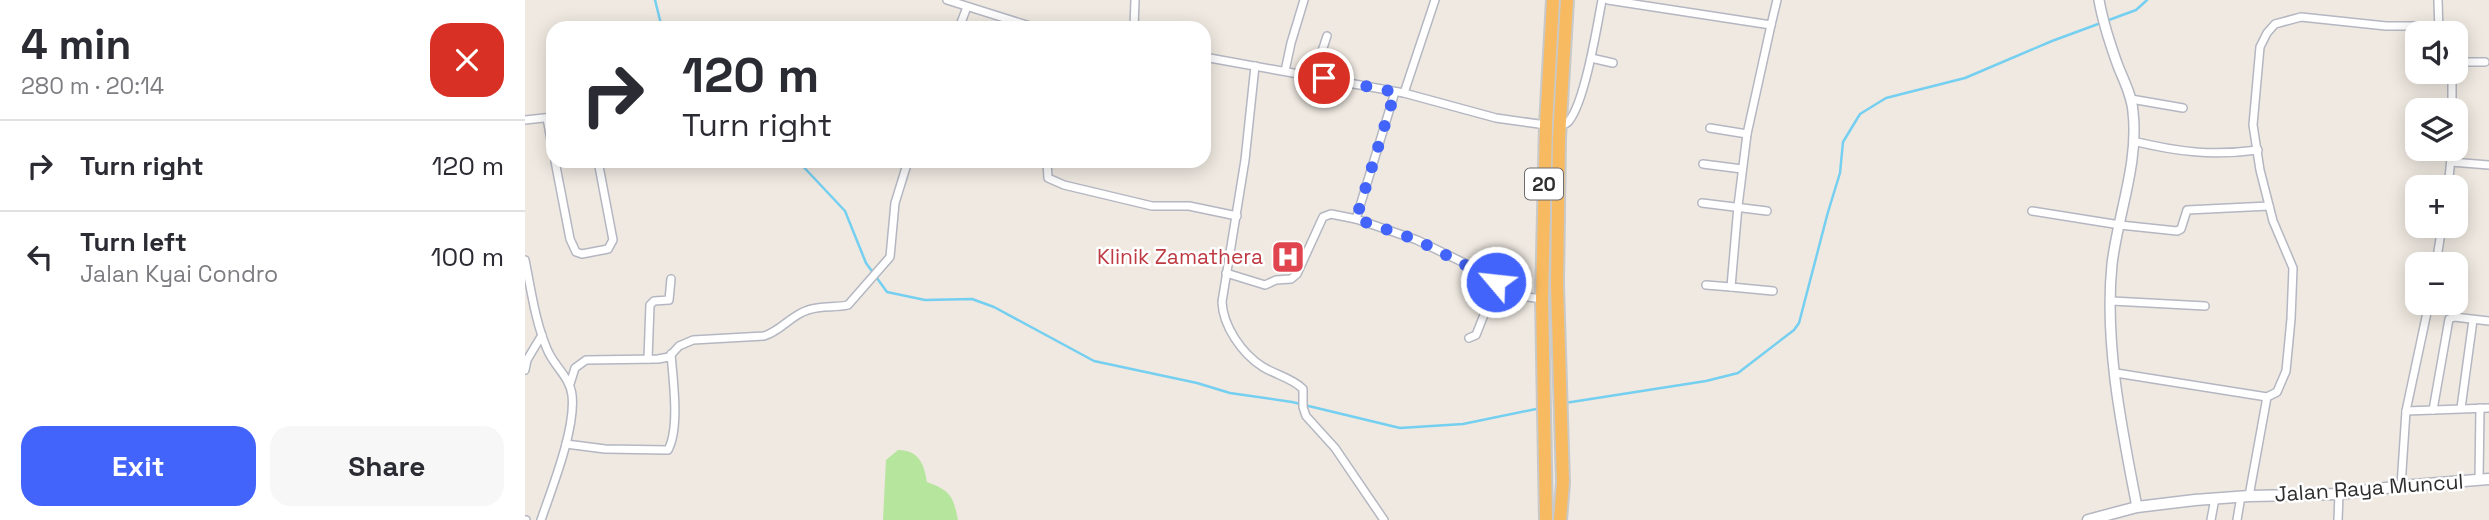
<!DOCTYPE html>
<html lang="en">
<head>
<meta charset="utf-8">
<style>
  body { margin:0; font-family:"Space Grotesk",sans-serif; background:#f7f7f7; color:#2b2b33; height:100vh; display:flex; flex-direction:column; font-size:26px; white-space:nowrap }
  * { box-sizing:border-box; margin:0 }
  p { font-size:23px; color:#7c7c81 }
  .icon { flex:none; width:38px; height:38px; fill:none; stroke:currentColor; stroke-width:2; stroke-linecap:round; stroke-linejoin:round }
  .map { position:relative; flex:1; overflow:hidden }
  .drawer { display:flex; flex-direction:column; background:#fff; width:525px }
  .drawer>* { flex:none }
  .banner { position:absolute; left:21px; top:21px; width:665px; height:147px; border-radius:21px; box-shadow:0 4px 18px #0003; background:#fff; color:#2b2b33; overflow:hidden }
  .tools { position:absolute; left:1880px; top:21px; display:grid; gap:14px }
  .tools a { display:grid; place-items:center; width:63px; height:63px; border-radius:14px; background:#fff; box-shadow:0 4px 18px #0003; font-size:35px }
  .pin { position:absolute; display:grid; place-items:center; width:60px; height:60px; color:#fff; margin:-30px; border:4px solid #fff; border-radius:50%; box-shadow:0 2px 7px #0007 }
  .me { position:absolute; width:77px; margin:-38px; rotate:298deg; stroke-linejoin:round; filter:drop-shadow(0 0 5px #0008) }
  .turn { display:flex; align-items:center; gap:24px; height:147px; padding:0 21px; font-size:32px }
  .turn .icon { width:91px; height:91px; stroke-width:2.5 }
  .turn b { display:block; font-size:49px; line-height:60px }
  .round { display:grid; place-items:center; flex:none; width:74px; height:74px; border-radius:21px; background:#f7f7f7 }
  .headline { display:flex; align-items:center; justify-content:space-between; height:119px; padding:0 21px }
  h1 { font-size:42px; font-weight:600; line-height:52px }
  .primary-button { display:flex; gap:14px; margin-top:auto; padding:14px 21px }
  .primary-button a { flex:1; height:80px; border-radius:21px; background:#4264fb; color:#fff; font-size:28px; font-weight:600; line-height:80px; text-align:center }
  .primary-button a+a { background:#f7f7f7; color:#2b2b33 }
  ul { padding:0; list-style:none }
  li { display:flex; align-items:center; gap:21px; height:91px; padding:0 21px; border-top:2px solid #e1e1e2 }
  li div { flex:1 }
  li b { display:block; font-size:26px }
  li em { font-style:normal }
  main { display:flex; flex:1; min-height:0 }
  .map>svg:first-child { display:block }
  .green { fill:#b6e59e }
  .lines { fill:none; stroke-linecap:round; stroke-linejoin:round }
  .stream { stroke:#75cff0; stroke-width:2.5 }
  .minor-casing { stroke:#b4b7c1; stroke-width:10 }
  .tertiary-casing { stroke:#b4b7c1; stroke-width:12 }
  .secondary-casing { stroke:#b4b7c1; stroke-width:13 }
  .trunk-casing { stroke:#c9c9c9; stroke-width:16 }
  .minor { stroke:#fff; stroke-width:7 }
  .tertiary { stroke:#fff; stroke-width:9 }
  .secondary { stroke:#fff; stroke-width:10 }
  .trunk { stroke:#f8ba60; stroke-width:12 }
  .route { stroke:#4264fb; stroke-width:12; stroke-dasharray:0 21.6 }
  .labels { text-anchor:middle; stroke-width:5; stroke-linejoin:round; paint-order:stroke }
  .shield { fill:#fff; stroke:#6d6d6d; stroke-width:2 }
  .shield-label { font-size:19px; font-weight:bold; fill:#2e2e2e }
  .health-label { font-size:21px; fill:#be3a42; stroke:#fff; text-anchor:end }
  .street-label { font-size:21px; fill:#2e2e2e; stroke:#fff }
</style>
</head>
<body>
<main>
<section class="drawer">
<div class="headline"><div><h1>4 min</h1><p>280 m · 20:14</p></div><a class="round" style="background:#d93025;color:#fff"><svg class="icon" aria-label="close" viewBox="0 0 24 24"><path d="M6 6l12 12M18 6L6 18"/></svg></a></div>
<ul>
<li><svg class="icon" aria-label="right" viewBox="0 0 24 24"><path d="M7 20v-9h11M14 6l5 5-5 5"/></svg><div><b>Turn right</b></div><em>120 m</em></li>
<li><svg class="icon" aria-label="left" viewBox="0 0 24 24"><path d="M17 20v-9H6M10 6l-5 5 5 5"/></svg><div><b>Turn left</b><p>Jalan Kyai Condro</p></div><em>100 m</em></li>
</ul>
<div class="primary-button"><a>Exit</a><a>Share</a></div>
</section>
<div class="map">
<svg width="1964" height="520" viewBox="0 0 1964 520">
  <rect width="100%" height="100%" fill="#efe9e1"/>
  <path class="green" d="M373,450C394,450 399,464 402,482C426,491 428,496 433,520H358L361,460Z"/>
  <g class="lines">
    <g class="stream">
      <polyline points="130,0 137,28"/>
      <polyline points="273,161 320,211 341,263 362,292 400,300 447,299 469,307 569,361 672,383 705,393 767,402 875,428 938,424 1016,408"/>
      <polyline points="1040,403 1181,381 1213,373 1269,330 1274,323 1303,212 1315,173 1318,142 1335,114 1361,98 1440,78 1527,41 1611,10 1622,0"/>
    </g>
    <defs>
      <g id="minor">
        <polyline points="422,0 511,28"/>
        <polyline points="1083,0 1246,25 1252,0"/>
        <polyline points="1913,0 1914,33"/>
        <polyline points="1246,25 1222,134 1213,206 1206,287 1248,291"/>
        <polyline points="434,28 442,7"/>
        <polyline points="609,28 610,0"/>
        <polyline points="679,57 879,93 971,118 1021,125"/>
        <polyline points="1066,58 1088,63"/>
        <polyline points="1930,62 1960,62"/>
        <path d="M730,66L720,160L697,302C698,326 717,354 738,367C751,375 767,378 778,389V407L781,416L810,448L859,520"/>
        <polyline points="760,71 766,43 779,0"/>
        <polyline points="1927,72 1927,110"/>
        <polyline points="799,78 803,64 797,61 795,57 802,36"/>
        <polyline points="879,93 910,0"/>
        <polyline points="1606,99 1658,108"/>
        <polyline points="22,118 28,151"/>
        <polyline points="0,120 28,117"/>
        <path d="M1035,125C1039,124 1041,125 1044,121C1060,101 1072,27 1077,0"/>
        <polyline points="1185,128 1222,134"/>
        <path d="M1608,141C1653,152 1687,156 1733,150"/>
        <polyline points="30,161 45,239 51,252 57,254 83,249 88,240 73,161"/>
        <polyline points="522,161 523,178 539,185 627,206 664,206 712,216"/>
        <polyline points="1926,162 1964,165"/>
        <polyline points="1178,164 1217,169"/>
        <polyline points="1923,187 1927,149"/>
        <polyline points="1177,203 1242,211"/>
        <polyline points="1507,211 1595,225 1652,231 1656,229 1662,210 1744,206"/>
        <polyline points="831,219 892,240 970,278 968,292 951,335 944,338"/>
        <path d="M0,260C6,289 10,321 22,349C28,365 45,377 47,395C51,428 27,488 16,520"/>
        <polyline points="1911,264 1917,226"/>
        <polyline points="701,273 740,285 751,280 766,279 772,274 798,217 806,214 831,219 870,92"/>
        <polyline points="1181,285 1206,287"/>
        <polyline points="968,292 1017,299"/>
        <polyline points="1587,301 1680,306"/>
        <polyline points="123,359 125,305 129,301 144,300 146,279"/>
        <polyline points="0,370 2,360 17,335"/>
        <polyline points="1591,373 1742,397"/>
        <path d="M45,384L50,368L61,360L133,359L144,357L154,346L168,340L239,336C256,331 266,315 283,310C296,305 310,308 323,305L365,257L370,203L383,161"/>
        <polyline points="1936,408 1948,320"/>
        <polyline points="1908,410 1924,319 1929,317 1964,321"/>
        <polyline points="1881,411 1964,408"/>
        <path d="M41,444L80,449L143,450C155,428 148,380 146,354"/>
        <polyline points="1954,480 1955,408"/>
        <polyline points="1876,486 1881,411 1904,303"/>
        <polyline points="1724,496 1742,397 1752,392 1761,371 1766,319 1768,268 1748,221 1735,170 1728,125 1735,47 1742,33 1750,24 1776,17 1861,26 1913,26"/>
        <polyline points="0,520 1,520"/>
        <polyline points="1686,520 1690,498"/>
        <polyline points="1712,520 1716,496"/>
        <polyline points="1813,520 1814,494"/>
      </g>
      <path id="tertiary" d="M1574,0C1578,23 1585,44 1593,66C1599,81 1607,96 1608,112C1614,163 1593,214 1587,264C1579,343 1597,430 1612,507"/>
      <polyline id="secondary" points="1563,520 1612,507 1670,500 1724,496 1814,494 1876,486 1964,479"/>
      <g id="trunk">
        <polyline points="1021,520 1017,299 1021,125 1028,0"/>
        <polyline points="1035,520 1038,483 1032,285 1034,138 1042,0"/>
      </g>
    </defs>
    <use href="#minor" class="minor-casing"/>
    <use href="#tertiary" class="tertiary-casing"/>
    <use href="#secondary" class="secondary-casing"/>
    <use href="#trunk" class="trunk-casing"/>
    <use href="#minor" class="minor"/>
    <use href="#tertiary" class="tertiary"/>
    <use href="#secondary" class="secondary"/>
    <use href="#trunk" class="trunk"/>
  </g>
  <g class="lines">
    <polyline class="route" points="799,78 870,92 831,219 892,240 942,266 969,276 971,282"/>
  </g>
  <defs>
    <symbol id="hospital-square" viewBox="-11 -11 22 22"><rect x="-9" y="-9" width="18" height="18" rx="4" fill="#e0444e" stroke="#fff"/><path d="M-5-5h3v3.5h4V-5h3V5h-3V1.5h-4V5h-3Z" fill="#fff"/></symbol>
  </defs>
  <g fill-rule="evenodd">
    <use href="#hospital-square" x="744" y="238" width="38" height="38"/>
  </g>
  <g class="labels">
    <rect class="shield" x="1000" y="168.5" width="38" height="31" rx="5"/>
    <g class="shield-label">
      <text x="1019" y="191">20</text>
    </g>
    <g class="health-label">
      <text x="738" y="264">Klinik Zamathera</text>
    </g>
    <g class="street-label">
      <text transform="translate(1844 488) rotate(-4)" y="7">Jalan Raya Muncul</text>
    </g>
  </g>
</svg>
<div class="tools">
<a><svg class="icon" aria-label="sound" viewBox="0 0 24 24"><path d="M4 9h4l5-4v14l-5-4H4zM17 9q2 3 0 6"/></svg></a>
<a><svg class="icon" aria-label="layers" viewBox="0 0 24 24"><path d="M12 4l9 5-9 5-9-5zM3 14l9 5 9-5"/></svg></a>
<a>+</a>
<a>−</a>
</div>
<div class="pin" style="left:799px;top:78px;background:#d93025"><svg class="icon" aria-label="arrive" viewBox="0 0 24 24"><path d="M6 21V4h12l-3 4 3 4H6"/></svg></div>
<svg class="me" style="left:971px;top:282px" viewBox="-20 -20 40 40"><circle r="17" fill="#4264fb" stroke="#fff" stroke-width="3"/><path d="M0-11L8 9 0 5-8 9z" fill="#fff"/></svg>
<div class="banner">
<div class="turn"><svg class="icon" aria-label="right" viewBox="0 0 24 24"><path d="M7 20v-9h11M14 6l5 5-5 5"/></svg><div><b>120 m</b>Turn right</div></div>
</div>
</div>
</main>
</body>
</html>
